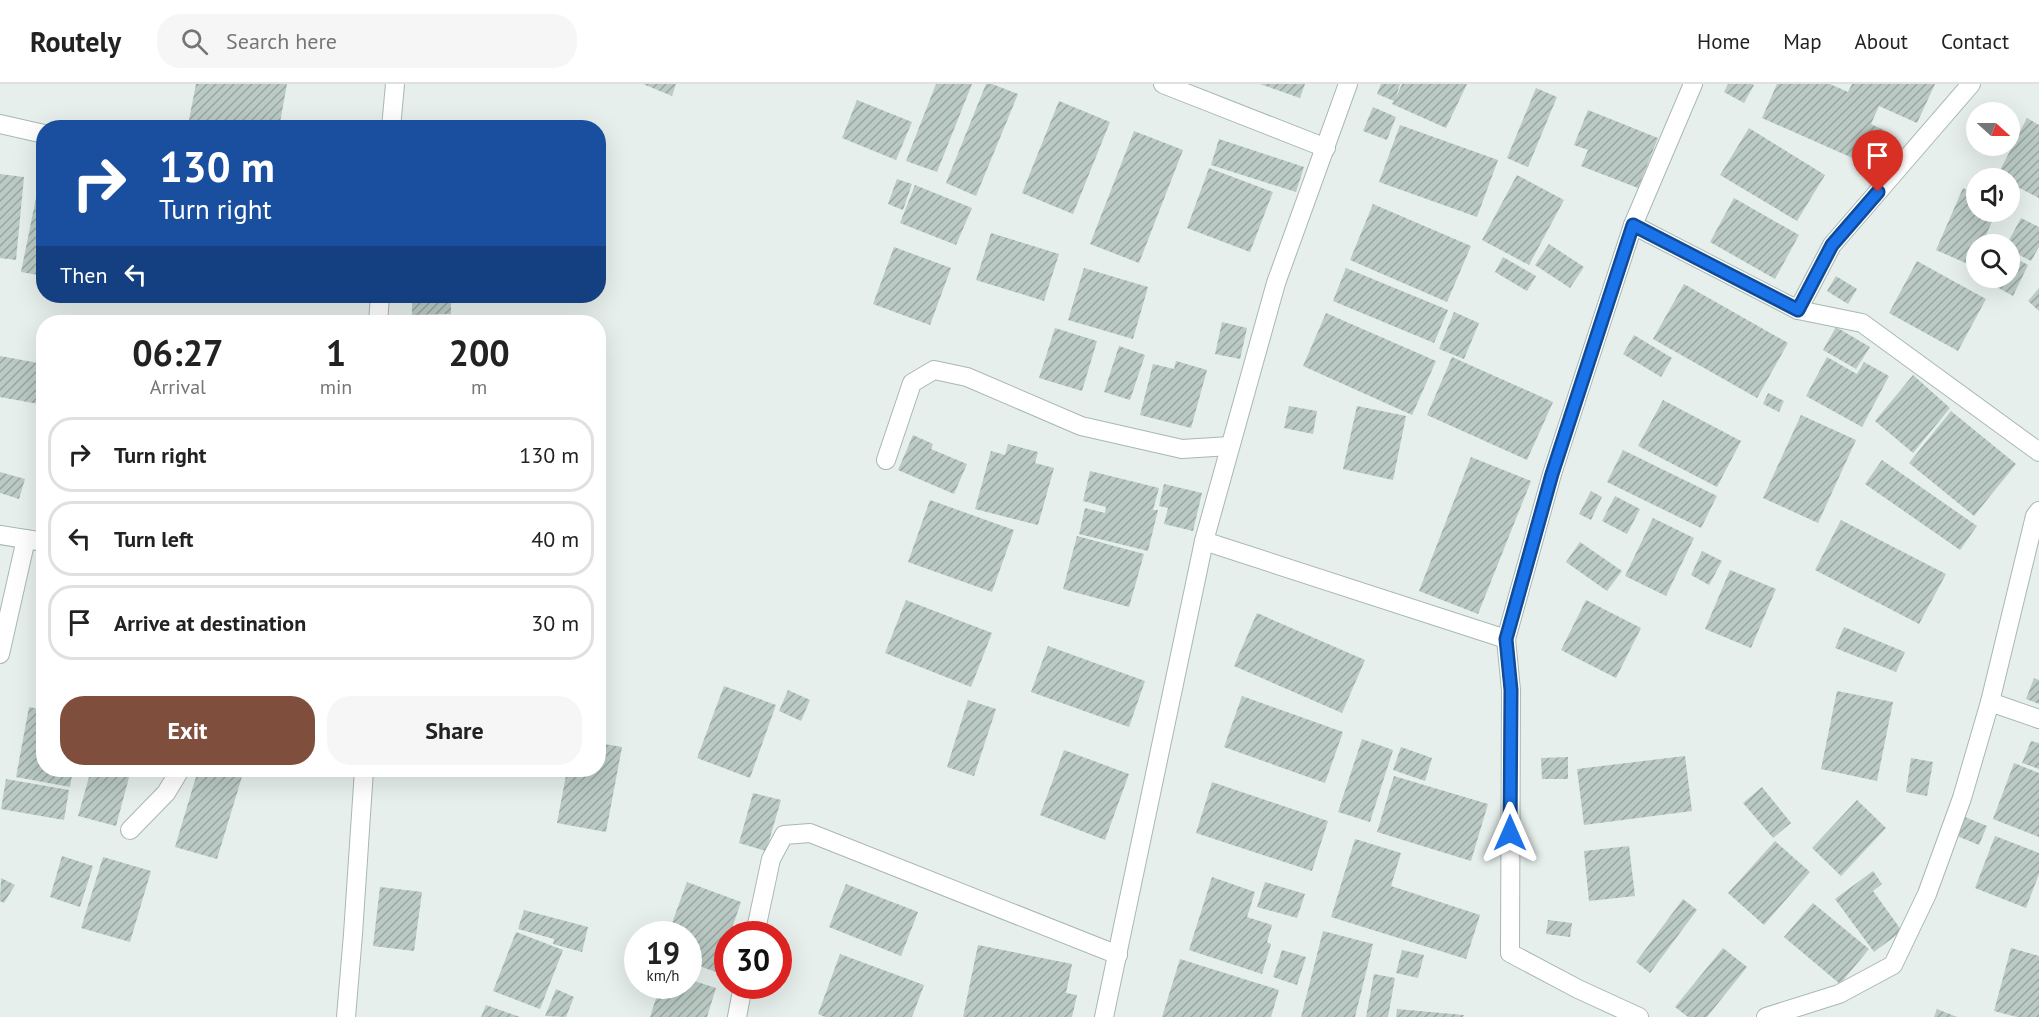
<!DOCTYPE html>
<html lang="en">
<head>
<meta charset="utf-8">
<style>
  body { margin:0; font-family:"PT Sans",sans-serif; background:#f6f6f6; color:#222; height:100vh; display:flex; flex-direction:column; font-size:22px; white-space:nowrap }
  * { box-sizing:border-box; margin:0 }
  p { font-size:20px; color:#767676 }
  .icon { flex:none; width:33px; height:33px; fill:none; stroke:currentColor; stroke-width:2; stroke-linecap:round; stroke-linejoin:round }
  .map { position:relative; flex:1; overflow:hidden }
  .sheet { position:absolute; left:36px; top:231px; width:570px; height:462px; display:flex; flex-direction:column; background:#fff; border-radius:24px; box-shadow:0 6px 24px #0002 }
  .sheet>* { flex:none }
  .hud { position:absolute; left:36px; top:36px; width:570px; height:183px; border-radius:24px; box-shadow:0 6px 24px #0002; background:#1a4fa0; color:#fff; overflow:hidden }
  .needle { width:39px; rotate:111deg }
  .controls { position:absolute; left:1966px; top:18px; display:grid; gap:12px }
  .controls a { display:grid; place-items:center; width:54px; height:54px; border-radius:50%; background:#fff; box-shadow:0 6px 24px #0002; font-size:30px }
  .speed { position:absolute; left:624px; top:837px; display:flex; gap:12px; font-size:30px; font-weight:700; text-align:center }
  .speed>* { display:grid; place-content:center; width:78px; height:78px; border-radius:50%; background:#fff; box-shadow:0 6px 24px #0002; line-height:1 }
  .speed small { font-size:15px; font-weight:400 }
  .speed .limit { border:9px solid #d22; background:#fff; color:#111 }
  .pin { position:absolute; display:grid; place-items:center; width:51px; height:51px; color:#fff; margin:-62px -26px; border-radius:50% 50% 50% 0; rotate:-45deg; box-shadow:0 0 6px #0007 }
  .pin .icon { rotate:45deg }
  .me { position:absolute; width:66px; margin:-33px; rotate:0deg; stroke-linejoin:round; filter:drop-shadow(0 0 4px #0008) }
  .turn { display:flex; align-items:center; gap:21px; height:126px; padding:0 24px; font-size:27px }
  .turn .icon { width:78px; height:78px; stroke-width:2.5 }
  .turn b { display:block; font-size:42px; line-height:51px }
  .then { display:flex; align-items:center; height:57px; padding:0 24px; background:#0003; gap:12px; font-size:22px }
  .eta { display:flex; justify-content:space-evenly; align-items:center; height:102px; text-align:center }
  .eta b { font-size:36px; font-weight:700; line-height:42px }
  .cta { display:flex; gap:12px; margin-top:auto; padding:12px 24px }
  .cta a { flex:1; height:69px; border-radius:24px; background:#804e3d; color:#fff; font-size:24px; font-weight:700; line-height:69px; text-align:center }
  .cta a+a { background:#f6f6f6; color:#222 }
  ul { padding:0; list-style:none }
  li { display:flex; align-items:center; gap:18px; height:75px; margin:0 12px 9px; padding:0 12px; border:3px solid #e0e0e0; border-radius:24px }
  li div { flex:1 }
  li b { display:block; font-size:22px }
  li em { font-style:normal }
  header { display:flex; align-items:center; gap:36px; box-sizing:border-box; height:84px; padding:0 30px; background:#fff; border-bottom:2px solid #e0e0e0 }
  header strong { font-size:28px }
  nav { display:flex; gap:33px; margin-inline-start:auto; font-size:21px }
  .search { width:420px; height:54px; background:#f6f6f6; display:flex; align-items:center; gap:15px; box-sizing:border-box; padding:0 21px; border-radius:24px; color:#767676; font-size:22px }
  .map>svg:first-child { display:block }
  .building { fill:url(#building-hatch) }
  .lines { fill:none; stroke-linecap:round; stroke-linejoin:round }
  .street-casing { stroke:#a8b8b2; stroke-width:20 }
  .street { stroke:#fff; stroke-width:18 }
  .route-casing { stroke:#114b97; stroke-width:15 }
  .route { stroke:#1a73e8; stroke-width:10 }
</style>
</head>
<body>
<header>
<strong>Routely</strong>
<div class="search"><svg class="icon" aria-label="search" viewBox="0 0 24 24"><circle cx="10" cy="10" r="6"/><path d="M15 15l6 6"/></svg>Search here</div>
<nav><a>Home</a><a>Map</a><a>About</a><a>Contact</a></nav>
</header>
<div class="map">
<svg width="2039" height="933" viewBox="0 0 2039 933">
  <defs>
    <pattern id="building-hatch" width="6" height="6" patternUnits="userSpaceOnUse" patternTransform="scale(1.5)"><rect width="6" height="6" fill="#bbcac4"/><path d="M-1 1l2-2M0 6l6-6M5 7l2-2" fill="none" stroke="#98a6a0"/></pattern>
  </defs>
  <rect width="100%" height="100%" fill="#e6efeb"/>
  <g class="building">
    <polygon points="196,0 287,0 279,44 205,44 188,41"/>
    <polygon points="643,0 676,0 672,12"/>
    <polygon points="936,0 972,0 937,88 906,77"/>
    <polygon points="986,0 992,0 1018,10 976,112 946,99"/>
    <polygon points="1260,0 1305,0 1300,14"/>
    <polygon points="1381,0 1400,0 1396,13 1402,0 1467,0 1446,44 1392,20 1394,17 1377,10"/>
    <polygon points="1728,0 1752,0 1754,1 1744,19 1724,8"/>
    <polygon points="1777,0 1830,0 1848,8 1852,0 1935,0 1917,39 1879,22 1871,40 1890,49 1875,84 1762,34"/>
    <polygon points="1536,4 1557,13 1528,83 1507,74"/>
    <polygon points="857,16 912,38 896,76 842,54"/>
    <polygon points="1059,17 1110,38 1073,130 1022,109"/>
    <polygon points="1373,23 1396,33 1387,56 1363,47"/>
    <polygon points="1588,26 1658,54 1638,104 1581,82 1588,66 1574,61"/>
    <polygon points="2027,34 2039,41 2039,114 2010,99 2010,94 1997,92"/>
    <polygon points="1400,41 1498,76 1477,133 1379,98"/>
    <polygon points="1749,44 1825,91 1797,137 1720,91"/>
    <polygon points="1134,47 1183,66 1139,179 1090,160"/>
    <polygon points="1219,55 1304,83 1296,108 1211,81"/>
    <polygon points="1209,84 1273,108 1250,168 1187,144"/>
    <polygon points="0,90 24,93 16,176 0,174"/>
    <polygon points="1517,91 1564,116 1529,181 1482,156"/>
    <polygon points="897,95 912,100 903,126 888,120"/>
    <polygon points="915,101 972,124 956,161 900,139"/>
    <polygon points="1963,104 1977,111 1977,128 1996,128 1984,156 1994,160 1977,160 1977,184 1936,166"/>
    <polygon points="37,109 44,111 44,192 21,188"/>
    <polygon points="1734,114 1799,151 1775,195 1710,158"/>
    <polygon points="1373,120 1471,162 1447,218 1350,176"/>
    <polygon points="2021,134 2039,143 2039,163 2031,177 2010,166 2010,160 2007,160"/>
    <polygon points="991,149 1059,170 1044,217 976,196"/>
    <polygon points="1549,160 1584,183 1570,204 1535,181"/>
    <polygon points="894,163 951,184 930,241 873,220"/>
    <polygon points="2010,171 2028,181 2013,212 1988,198 1990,194 2010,194"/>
    <polygon points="1503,173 1536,192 1527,207 1495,188"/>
    <polygon points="1917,177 1986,215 1958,267 1889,229"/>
    <polygon points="1084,184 1148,203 1133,255 1068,236"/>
    <polygon points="1346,184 1448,226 1434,259 1333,217"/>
    <polygon points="1836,192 1857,205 1848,220 1827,207"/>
    <polygon points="1684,200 1788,259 1757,314 1653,255"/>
    <polygon points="2039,204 2039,227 2028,217"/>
    <polygon points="412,212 451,212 451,230 412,231"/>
    <polygon points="1454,228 1479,239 1464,275 1439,265"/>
    <polygon points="1326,229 1436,277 1412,331 1303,282"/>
    <polygon points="1222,238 1247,244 1240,275 1215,270"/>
    <polygon points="1836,243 1870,263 1856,285 1823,266"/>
    <polygon points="1055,244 1097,257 1082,307 1039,294"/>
    <polygon points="1634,251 1672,274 1661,293 1623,270"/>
    <polygon points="1119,262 1145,271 1130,316 1104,308"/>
    <polygon points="0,272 44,280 44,321 0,313"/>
    <polygon points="1452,273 1553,318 1527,376 1427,331"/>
    <polygon points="1827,273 1857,290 1864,278 1889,292 1862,343 1806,312"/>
    <polygon points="1176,277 1207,286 1191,344 1140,331 1153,280 1174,285"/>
    <polygon points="1913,291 1950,324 1913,369 1875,337"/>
    <polygon points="1768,309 1784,317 1779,328 1763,320"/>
    <polygon points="1663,316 1741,357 1717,403 1638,362"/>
    <polygon points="1289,322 1317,327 1313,350 1284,344"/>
    <polygon points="1357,322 1406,332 1393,396 1343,385"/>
    <polygon points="1951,327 2016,380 1974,432 1909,379"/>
    <polygon points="1801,331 1856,356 1818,439 1763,414"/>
    <polygon points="913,351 933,360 931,365 967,380 954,410 898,386"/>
    <polygon points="1008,360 1038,368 1035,379 1054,384 1038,441 975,425 991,367 1005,371"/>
    <polygon points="1623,366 1717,412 1701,444 1607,398"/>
    <polygon points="1471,373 1531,397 1478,530 1419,507"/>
    <polygon points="1882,376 1977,442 1960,466 1865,400"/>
    <polygon points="1090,387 1159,404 1153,426 1158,426 1148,467 1079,450 1085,424 1105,429 1106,423 1083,417"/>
    <polygon points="0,388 25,395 19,415 0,409"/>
    <polygon points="1164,400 1202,409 1193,447 1164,440 1168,424 1159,422"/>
    <polygon points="1591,407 1602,413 1591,436 1579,430"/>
    <polygon points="1615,412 1640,425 1627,450 1602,437"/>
    <polygon points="930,416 1014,446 992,508 908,478"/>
    <polygon points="1653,434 1694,454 1666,512 1625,492"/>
    <polygon points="1841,436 1946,490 1919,540 1815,486"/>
    <polygon points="1077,452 1144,470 1129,523 1063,505"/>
    <polygon points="1580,458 1622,487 1607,507 1566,478"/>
    <polygon points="1702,467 1722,477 1709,501 1691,491"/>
    <polygon points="1730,486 1776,505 1751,564 1705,545"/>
    <polygon points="906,516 992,549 971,603 885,569"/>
    <polygon points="1586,516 1641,544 1616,594 1561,566"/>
    <polygon points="1257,529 1365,576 1342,629 1234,582"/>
    <polygon points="1844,543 1905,568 1896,588 1835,564"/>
    <polygon points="1048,562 1145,597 1129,643 1031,608"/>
    <polygon points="42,580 44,580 44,607 37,605"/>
    <polygon points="2034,594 2039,596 2039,620 2026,615"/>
    <polygon points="724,602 776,621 750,694 697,674"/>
    <polygon points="788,606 810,616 801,637 779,627"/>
    <polygon points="1837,607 1893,618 1877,697 1821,685"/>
    <polygon points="1242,612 1343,648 1325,699 1224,663"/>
    <polygon points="968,616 996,625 974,692 947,683"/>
    <polygon points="29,623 44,626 44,686 73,686 70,703 16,693"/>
    <polygon points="1362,655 1393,666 1370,738 1338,728"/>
    <polygon points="2031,657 2039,659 2039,685 2022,679"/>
    <polygon points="598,659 622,663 606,748 557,739 567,686 598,686"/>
    <polygon points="1401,663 1432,674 1425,697 1393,686"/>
    <polygon points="1064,666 1129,690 1105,756 1040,731"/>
    <polygon points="1685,672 1692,727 1584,741 1577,685"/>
    <polygon points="1568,673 1568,695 1542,695 1541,674"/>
    <polygon points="1911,674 1933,678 1927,712 1906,708"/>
    <polygon points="2014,679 2039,689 2039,753 1993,735"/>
    <polygon points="91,686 131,686 116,742 78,732"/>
    <polygon points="198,686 244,686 217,775 175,763"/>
    <polygon points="1394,692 1488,720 1471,777 1377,748"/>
    <polygon points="6,695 69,706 64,736 1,725"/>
    <polygon points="1212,698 1328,737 1312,787 1196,749"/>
    <polygon points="1762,703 1791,739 1773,754 1743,719"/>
    <polygon points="753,709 781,716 766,767 739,759"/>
    <polygon points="1857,716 1886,744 1841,792 1812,764"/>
    <polygon points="1965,733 1987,742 1979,761 1957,752"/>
    <polygon points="1995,752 2039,769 2039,790 2026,824 1975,804"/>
    <polygon points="1355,755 1401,769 1391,802 1480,831 1466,875 1331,833"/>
    <polygon points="1775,757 1810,788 1764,841 1728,809"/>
    <polygon points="1629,762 1635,812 1589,817 1584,767"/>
    <polygon points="62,772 93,782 80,823 50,813"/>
    <polygon points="103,773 151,787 130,858 81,844"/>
    <polygon points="1873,787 1882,800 1873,807 1902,847 1874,868 1835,815"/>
    <polygon points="1212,793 1255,808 1247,833 1272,841 1267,858 1271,860 1262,890 1189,866"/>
    <polygon points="1,794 15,801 4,819 0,817"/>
    <polygon points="687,798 741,818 730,850 728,850 728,856 716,888 688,878 688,850 668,850"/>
    <polygon points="1265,798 1305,810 1297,834 1257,823"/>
    <polygon points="846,800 918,828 901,872 829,843"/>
    <polygon points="380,803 422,808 414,867 373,862"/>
    <polygon points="1683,815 1697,826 1650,889 1636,878"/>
    <polygon points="1813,819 1869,865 1840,900 1784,853"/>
    <polygon points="524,826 588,843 582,868 553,860 554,855 518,845"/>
    <polygon points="1548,836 1572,839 1570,853 1546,850"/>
    <polygon points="1323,847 1373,860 1355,933 1301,933"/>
    <polygon points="516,848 563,866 540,925 493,907"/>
    <polygon points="978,861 1072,880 1066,909 1077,911 1072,933 963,933"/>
    <polygon points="1723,864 1747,883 1707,933 1688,933 1675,923"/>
    <polygon points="2011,864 2039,872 2039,933 2017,933 1994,927"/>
    <polygon points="1282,866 1306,873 1297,901 1273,893"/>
    <polygon points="1402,866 1424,871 1418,894 1396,889"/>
    <polygon points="840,870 924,901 912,933 825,933 818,930"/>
    <polygon points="1180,875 1279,906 1271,933 1162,933"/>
    <polygon points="1374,890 1395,894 1388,933 1366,933"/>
    <polygon points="688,895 716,904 707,933 650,933 660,902 688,902"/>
    <polygon points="556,905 574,913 566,933 545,932"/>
    <polygon points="486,921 520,933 481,933"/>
    <polygon points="1397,925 1464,931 1463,933 1396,933"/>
    <polygon points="1937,925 1957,933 1934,933"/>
  </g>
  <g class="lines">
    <defs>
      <g id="street">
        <polyline points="1163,0 1326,64"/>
        <polyline points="0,40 44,50"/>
        <polyline points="391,44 395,0"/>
        <polyline points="1633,141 1798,226 1862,239 2039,368"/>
        <polyline points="1798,226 1832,161 1971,0"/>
        <polyline points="378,238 380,212"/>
        <polyline points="886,376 912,299 934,286 967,293 1081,342 1182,365 1230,362"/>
        <polyline points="0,451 44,458"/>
        <polyline points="1204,457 1506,555"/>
        <polyline points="0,570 26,455"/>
        <polyline points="1990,618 2039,635"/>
        <polyline points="130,746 166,709 180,686"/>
        <polyline points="755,850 771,775 784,751 810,749 1118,871"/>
        <polyline points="346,933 353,850 364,686"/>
        <polyline points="737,933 743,902"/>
        <polyline points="1104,933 1204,457 1276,199 1348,0"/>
        <polyline points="1639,933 1578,905 1510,869 1511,606 1506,555 1552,390 1633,141 1693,0"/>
        <polyline points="1766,933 1839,910 1893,881 1927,810 1962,714 1990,618 2035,432 2039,427"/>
      </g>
    </defs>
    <use href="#street" class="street-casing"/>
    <use href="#street" class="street"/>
  </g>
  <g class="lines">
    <defs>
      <polyline id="route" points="1510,749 1511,606 1506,555 1552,390 1633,141 1798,226 1832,161 1878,108"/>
    </defs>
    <use href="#route" class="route-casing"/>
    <use href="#route" class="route"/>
  </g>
</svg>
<div class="controls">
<a><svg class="needle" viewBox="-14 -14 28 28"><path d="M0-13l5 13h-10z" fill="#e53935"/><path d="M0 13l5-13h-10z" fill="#767676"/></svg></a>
<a><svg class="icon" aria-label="sound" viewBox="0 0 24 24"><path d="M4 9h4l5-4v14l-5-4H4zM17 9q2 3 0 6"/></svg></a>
<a><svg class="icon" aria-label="search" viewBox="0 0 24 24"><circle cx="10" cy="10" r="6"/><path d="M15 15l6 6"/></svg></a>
</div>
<div class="speed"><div>19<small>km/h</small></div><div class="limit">30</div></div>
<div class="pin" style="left:1878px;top:108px;background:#d93025"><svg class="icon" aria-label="arrive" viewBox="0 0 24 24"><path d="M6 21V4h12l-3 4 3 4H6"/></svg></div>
<svg class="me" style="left:1510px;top:749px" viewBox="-20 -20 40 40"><path d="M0-17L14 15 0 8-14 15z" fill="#1a73e8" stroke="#fff" stroke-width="4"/></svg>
<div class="hud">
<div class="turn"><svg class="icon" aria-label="right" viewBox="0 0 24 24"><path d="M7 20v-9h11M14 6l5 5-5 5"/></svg><div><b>130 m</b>Turn right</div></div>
<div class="then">Then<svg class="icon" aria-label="left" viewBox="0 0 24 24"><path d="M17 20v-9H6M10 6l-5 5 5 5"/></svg></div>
</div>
<section class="sheet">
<div class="eta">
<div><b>06:27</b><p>Arrival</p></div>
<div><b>1</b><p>min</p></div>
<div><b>200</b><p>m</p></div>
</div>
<ul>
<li><svg class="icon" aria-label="right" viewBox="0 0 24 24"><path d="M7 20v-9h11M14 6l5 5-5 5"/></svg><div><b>Turn right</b></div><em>130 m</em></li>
<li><svg class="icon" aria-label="left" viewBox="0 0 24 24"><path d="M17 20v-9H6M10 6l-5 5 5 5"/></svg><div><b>Turn left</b></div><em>40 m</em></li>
<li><svg class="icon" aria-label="arrive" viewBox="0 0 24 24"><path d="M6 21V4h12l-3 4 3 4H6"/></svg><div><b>Arrive at destination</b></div><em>30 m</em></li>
</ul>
<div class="cta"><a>Exit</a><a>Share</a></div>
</section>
</div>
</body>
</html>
